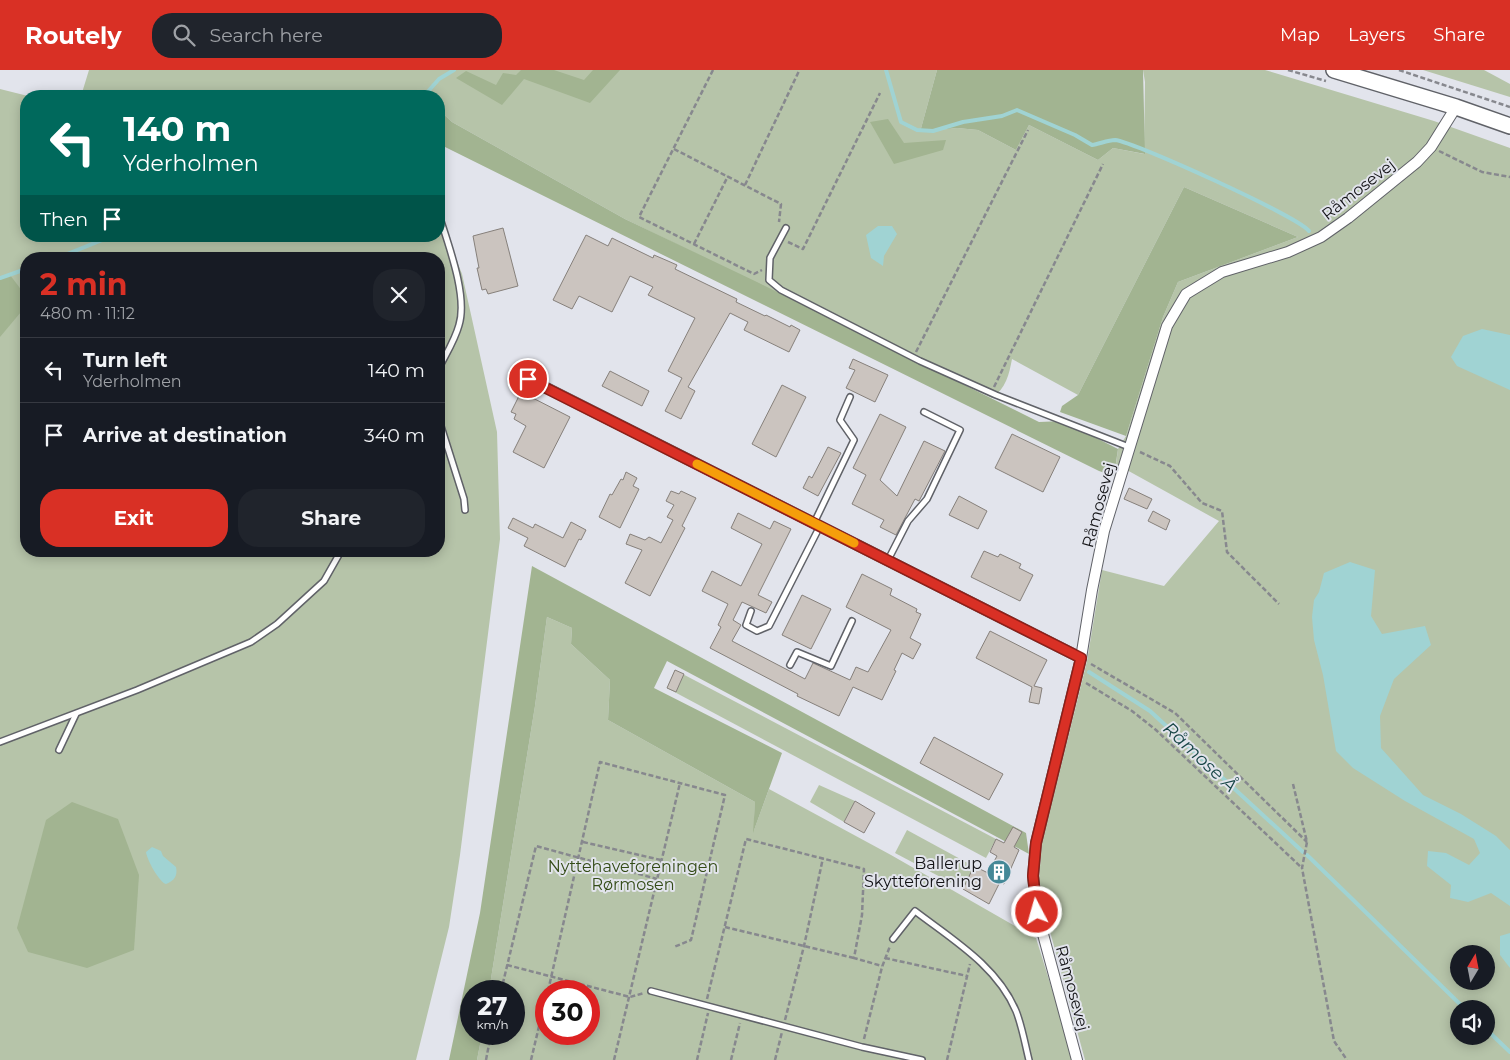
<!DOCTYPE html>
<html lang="en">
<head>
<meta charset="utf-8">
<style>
  body { margin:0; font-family:Montserrat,sans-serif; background:#20242c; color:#f1f3f6; height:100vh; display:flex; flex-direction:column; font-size:19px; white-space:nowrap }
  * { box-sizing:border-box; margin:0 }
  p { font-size:16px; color:#9ea1a6 }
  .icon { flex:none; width:28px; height:28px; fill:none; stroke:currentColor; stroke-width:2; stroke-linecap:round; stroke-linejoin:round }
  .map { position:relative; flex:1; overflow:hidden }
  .drawer { position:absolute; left:20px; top:182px; width:425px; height:305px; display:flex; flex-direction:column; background:#171b24; border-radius:20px; box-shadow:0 2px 12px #0003 }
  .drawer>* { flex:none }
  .guide { position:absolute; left:20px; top:20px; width:425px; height:152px; border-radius:20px; box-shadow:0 2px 12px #0003; background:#00695c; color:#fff; overflow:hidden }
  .needle { width:32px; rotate:10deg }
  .buttons { position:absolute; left:1450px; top:875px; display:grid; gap:10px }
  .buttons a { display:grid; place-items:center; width:45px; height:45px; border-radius:50%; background:#171b24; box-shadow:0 2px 12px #0003; font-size:25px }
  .speed { position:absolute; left:460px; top:910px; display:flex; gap:10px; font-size:25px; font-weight:700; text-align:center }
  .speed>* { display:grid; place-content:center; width:65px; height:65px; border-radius:50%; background:#171b24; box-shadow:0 2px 12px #0003; line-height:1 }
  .speed small { font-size:12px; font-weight:400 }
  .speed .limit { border:8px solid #d22; background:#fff; color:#111 }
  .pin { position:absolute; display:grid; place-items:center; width:42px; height:42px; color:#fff; margin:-21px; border:2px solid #fff; border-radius:50%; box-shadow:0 1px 5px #0007 }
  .me { position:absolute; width:55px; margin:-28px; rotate:354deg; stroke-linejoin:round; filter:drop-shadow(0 0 4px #0008) }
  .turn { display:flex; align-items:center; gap:18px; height:105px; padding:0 20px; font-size:22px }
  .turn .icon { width:65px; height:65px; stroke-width:2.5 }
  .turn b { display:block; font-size:35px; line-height:42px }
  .then { display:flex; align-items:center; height:48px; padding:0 20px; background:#0003; gap:10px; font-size:19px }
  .round { display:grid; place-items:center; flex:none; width:52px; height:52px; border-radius:20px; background:#20242c }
  .summary { display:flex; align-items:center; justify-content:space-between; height:85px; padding:0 20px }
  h1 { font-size:30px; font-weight:700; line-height:38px; color:#d93025 }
  .cta { display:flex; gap:10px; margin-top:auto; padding:10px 20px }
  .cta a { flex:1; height:58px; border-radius:20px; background:#d93025; color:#fff; font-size:20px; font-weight:700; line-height:58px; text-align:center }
  .cta a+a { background:#20242c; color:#f1f3f6 }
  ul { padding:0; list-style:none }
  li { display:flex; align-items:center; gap:15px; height:65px; padding:0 20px; border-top:1px solid #363941 }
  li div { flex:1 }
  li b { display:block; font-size:19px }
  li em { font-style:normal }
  header { display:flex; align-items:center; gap:30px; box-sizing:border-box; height:70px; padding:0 25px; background:#d93025; color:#fff }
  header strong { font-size:24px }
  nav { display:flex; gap:28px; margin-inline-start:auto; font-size:18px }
  .search { width:350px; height:45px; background:#20242c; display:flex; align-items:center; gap:12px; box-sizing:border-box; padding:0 18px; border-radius:20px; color:#9ea1a6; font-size:19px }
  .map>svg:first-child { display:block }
  .green { fill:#b6c4a9; fill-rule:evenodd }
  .forest { fill:#a2b491 }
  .water { fill:#a0d3d3 }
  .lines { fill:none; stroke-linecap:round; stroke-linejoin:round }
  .stream { stroke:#a0d3d3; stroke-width:4 }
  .building { fill:#cbc4bf; stroke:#86807b }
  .lane-casing { stroke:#606268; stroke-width:8 }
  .street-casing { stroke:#606268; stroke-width:12 }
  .secondary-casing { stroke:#606268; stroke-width:18 }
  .path { stroke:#87888e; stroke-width:2.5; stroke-dasharray:5 2.5; stroke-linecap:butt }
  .lane { stroke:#fff; stroke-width:5 }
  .street { stroke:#fff; stroke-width:10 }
  .secondary { stroke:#fff; stroke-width:15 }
  .route-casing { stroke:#8d1f18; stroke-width:12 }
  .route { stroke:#d93025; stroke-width:9 }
  .slow { stroke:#f59e0b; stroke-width:9 }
  .labels { text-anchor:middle; stroke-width:4; stroke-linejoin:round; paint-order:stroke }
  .street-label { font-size:16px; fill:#121215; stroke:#e2e4ec }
  .poi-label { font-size:16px; fill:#121215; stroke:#e2e4ec; text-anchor:end }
  .park-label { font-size:16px; fill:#334b16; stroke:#e2e4ec }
  .water-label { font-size:18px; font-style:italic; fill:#184647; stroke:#e2e4ec }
</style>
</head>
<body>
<header>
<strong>Routely</strong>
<div class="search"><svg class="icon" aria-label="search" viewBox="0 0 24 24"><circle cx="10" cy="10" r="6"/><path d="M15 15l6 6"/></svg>Search here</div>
<nav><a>Map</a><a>Layers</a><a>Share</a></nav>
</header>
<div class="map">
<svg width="1510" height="990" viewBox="0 0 1510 990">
  <rect width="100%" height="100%" fill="#e2e4ec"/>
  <g class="green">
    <path d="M89,0H937L920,62L957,58L978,60L1016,80L1029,55L1098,90L1113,78L1144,84L1145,12L1143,0H1265L1434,51L1510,78V990H1085L1045,843L1039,808L1042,773L1087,591L1102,500L1164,516L1219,451L1116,394L1118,379L1126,366L1163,247L1178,212L1298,167L1184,117L1078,325L1012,289C1009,305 1006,318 992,328L625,149L452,52L439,40V26H81ZM1459,884H1486V911H1459ZM1459,939H1486V966H1459Z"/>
    <polygon points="1423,0 1484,0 1510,14 1510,27"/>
    <path d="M0,19L28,26H26V166H439V146L462,204L497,362L500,469L460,785L449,857L416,990H0ZM26,189H439V481H26Z"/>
    <path d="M547,547L572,558L571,574L610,610L608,650L755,732L754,760L769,719L891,785L1036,868L1074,990H477L482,964H514V921H489L535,636ZM546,921H589V964H546Z"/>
    <polygon points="675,600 996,769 986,788 667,618"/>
    <polygon points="819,715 855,731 844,752 810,732"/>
    <polygon points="907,760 975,797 963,819 895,783"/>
  </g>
  <g class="forest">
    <polygon points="521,0 554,0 584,10 593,0 620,0 590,33 524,9 502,35 456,8 466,1 496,15 503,3 516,5"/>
    <polygon points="937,0 1143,0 1145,84 1113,78 1098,90 1029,55 1016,80 978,60 957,58 920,62"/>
    <polygon points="439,40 452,52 625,149 757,212 1039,352 1063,351 1118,379 1114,406 1099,401 439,74"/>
    <polygon points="888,49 904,73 946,70 943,80 894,94 870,52"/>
    <polygon points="1184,117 1298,167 1178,212 1163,247 1126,366 1060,342 1062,336 1078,325"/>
    <polygon points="10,205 26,226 26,236 0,267 0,210"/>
    <polygon points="532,496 1026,763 1029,784 667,591 654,618 782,683 753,763 755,732 608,650 610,610 571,574 572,558 547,547 535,636 489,921 471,921 471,964 482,964 477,990 449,990 480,843"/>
    <polygon points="72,732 118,749 139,805 134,880 87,898 28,882 17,858 46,750"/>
  </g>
  <g class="water">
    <polygon points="878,156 892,156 897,164 884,186 883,196 871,188 866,165"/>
    <polygon points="1482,259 1510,265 1510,320 1457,296 1451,287 1463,266"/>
    <polygon points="1350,492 1375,500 1371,546 1382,564 1425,556 1431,575 1394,609 1380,646 1381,678 1423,725 1461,744 1496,766 1510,780 1510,836 1491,823 1468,832 1450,828 1451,815 1427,796 1428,781 1446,783 1469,795 1480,783 1474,769 1405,731 1353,698 1336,681 1323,605 1314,570 1312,547 1314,530 1319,522 1324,503"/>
    <path d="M152,777L161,781L163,786L176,797C178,806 174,811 166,814C159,812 147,790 146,782Z"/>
    <polygon points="1510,863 1510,898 1500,885 1500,866"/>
  </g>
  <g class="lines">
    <g class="stream">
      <path d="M886,0L901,52L917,60L933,61L963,52L1002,46L1017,40L1075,65L1092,75C1099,74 1108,70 1115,70C1135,72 1299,147 1309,161"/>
      <polyline points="424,26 439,9 454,0"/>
      <polyline points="55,189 112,166"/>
      <polyline points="0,208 26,199"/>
      <polyline points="1089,602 1150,641 1303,782"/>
      <polyline points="1307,785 1465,939"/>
      <polyline points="1486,959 1510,982"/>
    </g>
  </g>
  <g class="building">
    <polygon points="503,158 518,216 488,224 486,219 482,220 477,198 479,198 473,166"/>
    <polygon points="586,165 608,176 612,168 653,188 654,185 668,191 677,195 675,199 737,229 736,232 765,246 766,245 790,257 791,255 800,260 789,282 744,260 748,252 730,243 688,317 695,321 681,349 665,341 682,308 668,301 695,248 648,225 653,217 630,206 612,242 579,226 572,239 553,230"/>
    <polygon points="853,289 888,305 875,332 846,318 855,300 849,298"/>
    <polygon points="610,301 649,321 642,336 602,316"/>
    <polygon points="782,315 806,327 776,387 752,374"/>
    <polygon points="521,322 570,347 544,398 513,382 526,356 514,349 516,344 511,342"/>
    <polygon points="880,344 906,357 880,410 897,426 924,371 945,381 919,431 915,429 896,465 880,457 884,450 852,434 866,405 853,398"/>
    <polygon points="1012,364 1060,387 1043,422 995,398"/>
    <polygon points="828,377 841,383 818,426 803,418 809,406 812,408"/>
    <polygon points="626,402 637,408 633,416 639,419 620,458 599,447 610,424 612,425 621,409 623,410"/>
    <polygon points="1129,418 1152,429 1147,439 1124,429"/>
    <polygon points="671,421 679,424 681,421 696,428 682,456 685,458 650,526 625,513 642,480 626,474 630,464 645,470 649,467 661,473 673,450 667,447 674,435 666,431"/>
    <polygon points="959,426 987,441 978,459 949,445"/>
    <polygon points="1153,441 1170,450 1166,460 1148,451"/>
    <polygon points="738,443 770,459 774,451 791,459 758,525 772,532 766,543 742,532 733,550 741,555 732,571 805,609 813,593 850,610 856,597 868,602 891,560 846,537 862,504 892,519 890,525 917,539 916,542 921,544 910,568 921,574 913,589 902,583 894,600 896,601 882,630 853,617 839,646 797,626 798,624 710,578 721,557 718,555 728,534 702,521 712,501 741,516 762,474 731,458"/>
    <polygon points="513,448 533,458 535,454 563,468 571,452 586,460 581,470 579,469 565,497 524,476 528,468 508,458"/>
    <polygon points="984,481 998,487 1000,484 1021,494 1019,498 1033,505 1020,531 971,507"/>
    <polygon points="802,525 831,539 811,579 782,565"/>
    <polygon points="990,561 1047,590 1034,616 1042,618 1039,634 1029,632 1032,617 976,588"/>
    <polygon points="675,600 684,604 676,622 667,618"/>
    <polygon points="934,667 1003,704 989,730 920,693"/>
    <polygon points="855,731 875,743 864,763 844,752"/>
    <polygon points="1013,757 1022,762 1014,777 1019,780 1004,814 1000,812 989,834 963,819 974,796 988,803 997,786 990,782 996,769 1004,773"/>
  </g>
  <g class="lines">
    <defs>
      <g id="lane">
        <path d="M439,145C448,174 468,226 459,255C455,270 446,284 439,298"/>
        <polyline points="786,158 770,188 769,210 781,220 920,291 996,325 1129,377"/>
        <polyline points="439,350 464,429 465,440"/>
        <polyline points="814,453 854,370 840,350 850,327"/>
        <polyline points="888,490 908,451 927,429 960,360 924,342"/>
        <polyline points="751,541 746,555 757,561 769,556 820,456"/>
        <polyline points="790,595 797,582 831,596 852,551"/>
        <polyline points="0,672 137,620 251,572 277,554 324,511 341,481"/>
        <polyline points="59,680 76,644"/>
        <path d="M893,869L915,841C953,870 997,896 1016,941C1022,956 1025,974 1029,990"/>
        <polyline points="651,921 862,977 922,990"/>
      </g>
      <g id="street">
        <polyline points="519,304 1081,588"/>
        <polyline points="1077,990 1037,842 1033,806 1036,773 1081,588 1092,520 1104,461 1167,256 1186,224 1222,202 1288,182 1321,167 1348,148 1417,92 1431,77 1456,37"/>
      </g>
      <polyline id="secondary" points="1334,0 1456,37 1510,56"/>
    </defs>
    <use href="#lane" class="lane-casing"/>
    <use href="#street" class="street-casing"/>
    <use href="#secondary" class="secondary-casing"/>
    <g class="path">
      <polyline points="713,0 639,147 754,204 762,200"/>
      <polyline points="1288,0 1326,11"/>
      <polyline points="1399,0 1510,37"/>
      <polyline points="674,79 781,134 779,152"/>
      <polyline points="1439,81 1482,102 1510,107"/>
      <polyline points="745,115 799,1"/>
      <polyline points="788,172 803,179 880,23"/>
      <polyline points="694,174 728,106"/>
      <polyline points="916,282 1028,60"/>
      <polyline points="994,317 1103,94"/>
      <polyline points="1140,382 1170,396 1202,433 1222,441 1227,482 1279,534"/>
      <polyline points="1091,594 1175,643 1307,772"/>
      <polyline points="1086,613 1132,641 1156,660 1302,798"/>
      <polyline points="1293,714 1307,772 1302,798 1334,971 1347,990"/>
      <polyline points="583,772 661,790"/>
      <polyline points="725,857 854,888"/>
      <polyline points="885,888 967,906"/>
      <polyline points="507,895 630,927 644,923"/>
      <polyline points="501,921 536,776 657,809"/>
      <polyline points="548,921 600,692 725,725 691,870 674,877"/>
      <polyline points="707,929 746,769 864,799 862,845 854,888 882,896"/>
      <polyline points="785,950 804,876 823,788"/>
      <polyline points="864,969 882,897 890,876"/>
      <polyline points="486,990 491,964"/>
      <polyline points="531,990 546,927"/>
      <polyline points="614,990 680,713"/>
      <polyline points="697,990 708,943"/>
      <polyline points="731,990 740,953"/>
      <polyline points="775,990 782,962"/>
      <polyline points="947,990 970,894"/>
    </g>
    <use href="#lane" class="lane"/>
    <use href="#street" class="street"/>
    <use href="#secondary" class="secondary"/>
  </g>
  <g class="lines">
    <defs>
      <polyline id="route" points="528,309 1081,588 1036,773 1033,806 1037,842"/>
    </defs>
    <use href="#route" class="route-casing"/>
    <use href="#route" class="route"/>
    <polyline class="slow" points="697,394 854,473"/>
  </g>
  <defs>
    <symbol id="building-disc" viewBox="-11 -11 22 22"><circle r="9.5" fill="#448897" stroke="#e2e4ec"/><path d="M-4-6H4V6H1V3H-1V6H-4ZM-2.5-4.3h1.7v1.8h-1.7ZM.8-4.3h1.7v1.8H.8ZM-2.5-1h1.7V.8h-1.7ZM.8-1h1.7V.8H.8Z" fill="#fff"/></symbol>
  </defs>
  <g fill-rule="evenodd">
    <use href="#building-disc" x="985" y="788" width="28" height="28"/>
  </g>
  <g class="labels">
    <g class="street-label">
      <text transform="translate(1358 119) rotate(-38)" y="6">Råmosevej</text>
      <text transform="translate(1098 435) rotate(-75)" y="6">Råmosevej</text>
      <text transform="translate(1073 918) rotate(75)" y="6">Råmosevej</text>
    </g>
    <g class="poi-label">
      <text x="982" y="799">Ballerup<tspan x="982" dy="18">Skytteforening</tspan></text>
    </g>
    <g class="park-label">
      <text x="633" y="802">Nyttehaveforeningen<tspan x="633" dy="18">Rørmosen</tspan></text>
    </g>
    <g class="water-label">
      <text transform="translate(1200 687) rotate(43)" y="6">Råmose Å</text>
    </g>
  </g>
</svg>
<div class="buttons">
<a><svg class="needle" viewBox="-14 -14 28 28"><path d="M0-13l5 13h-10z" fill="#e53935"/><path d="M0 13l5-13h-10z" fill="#9ea1a6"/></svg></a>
<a><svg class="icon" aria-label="sound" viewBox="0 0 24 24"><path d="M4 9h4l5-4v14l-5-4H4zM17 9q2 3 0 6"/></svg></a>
</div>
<div class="speed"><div>27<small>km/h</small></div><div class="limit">30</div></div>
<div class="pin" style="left:528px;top:309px;background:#d93025"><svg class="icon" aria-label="arrive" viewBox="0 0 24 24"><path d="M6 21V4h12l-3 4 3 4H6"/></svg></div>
<svg class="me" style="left:1037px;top:842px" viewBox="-20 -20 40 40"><circle r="17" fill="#d93025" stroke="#fff" stroke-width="3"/><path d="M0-11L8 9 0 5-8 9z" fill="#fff"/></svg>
<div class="guide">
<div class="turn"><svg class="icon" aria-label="left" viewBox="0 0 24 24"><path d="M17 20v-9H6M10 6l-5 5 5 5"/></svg><div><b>140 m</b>Yderholmen</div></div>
<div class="then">Then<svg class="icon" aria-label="arrive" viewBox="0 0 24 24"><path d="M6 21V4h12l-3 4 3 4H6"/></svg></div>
</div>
<section class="drawer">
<div class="summary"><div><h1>2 min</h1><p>480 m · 11:12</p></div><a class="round"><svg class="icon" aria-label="close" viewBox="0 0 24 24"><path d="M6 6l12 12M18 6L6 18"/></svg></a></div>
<ul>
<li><svg class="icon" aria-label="left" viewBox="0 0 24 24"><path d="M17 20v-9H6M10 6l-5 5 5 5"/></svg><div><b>Turn left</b><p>Yderholmen</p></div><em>140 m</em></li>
<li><svg class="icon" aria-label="arrive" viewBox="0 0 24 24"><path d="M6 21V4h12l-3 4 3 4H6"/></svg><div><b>Arrive at destination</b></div><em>340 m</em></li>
</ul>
<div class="cta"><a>Exit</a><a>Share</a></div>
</section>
</div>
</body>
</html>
